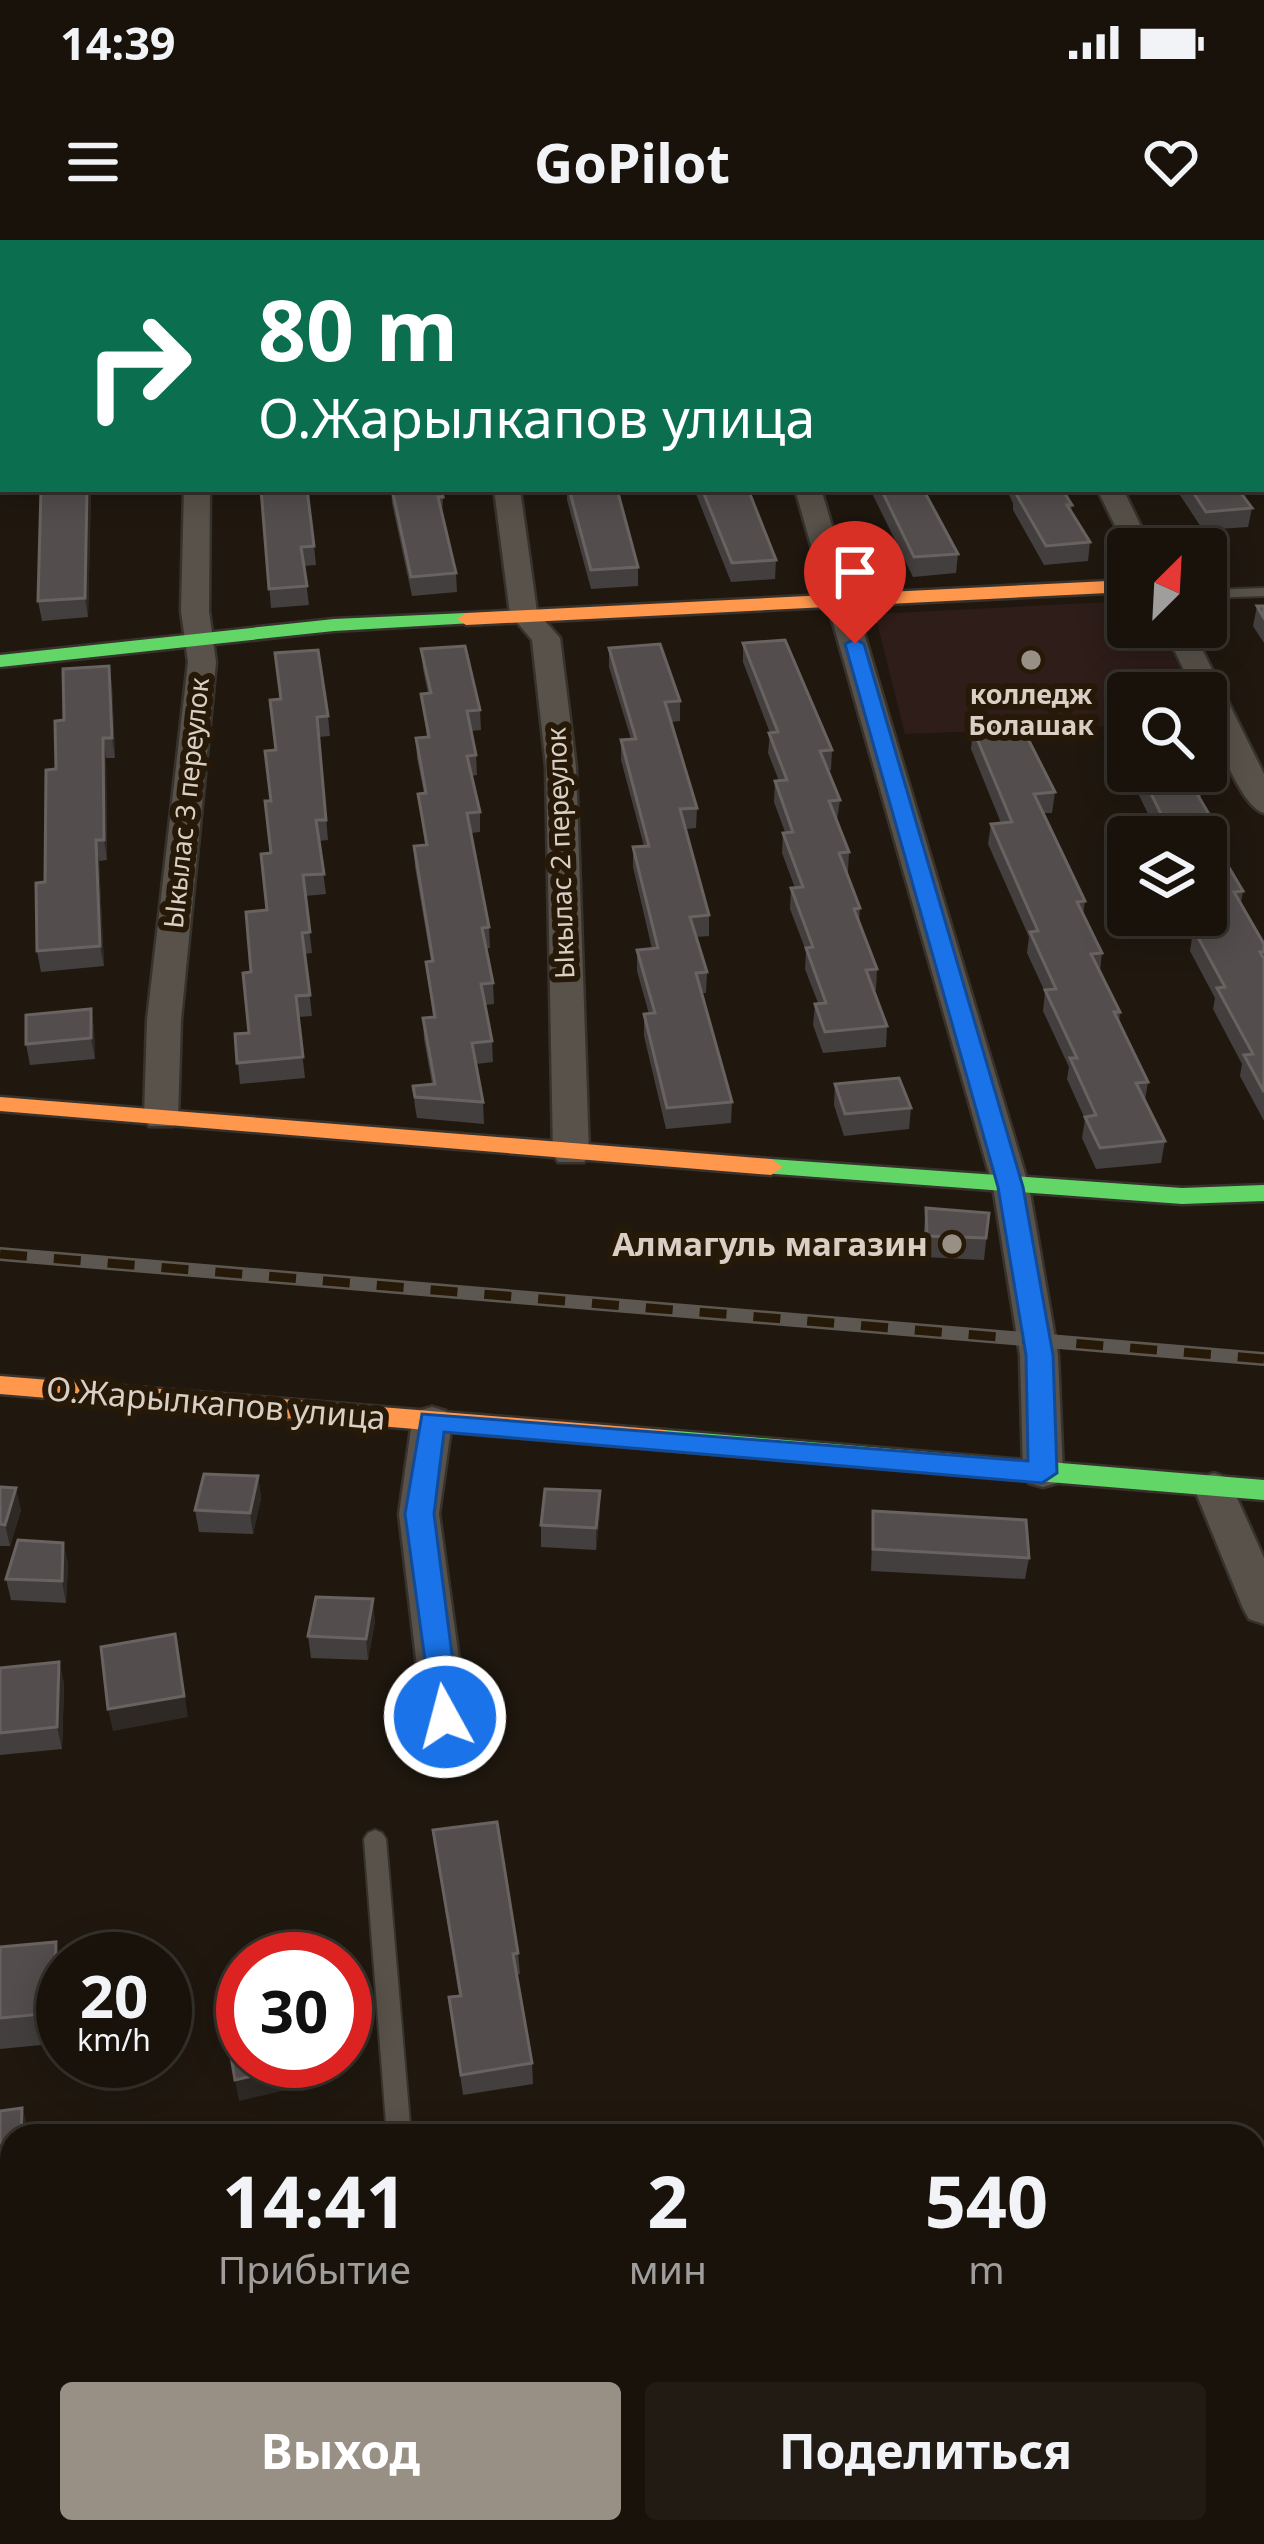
<!DOCTYPE html>
<html lang="ru">
<head>
<meta charset="utf-8">
<style>
  body { margin:0; font-family:"Noto Sans",sans-serif; background:#211b14; color:#f1f3f6; height:100vh; display:flex; flex-direction:column; font-size:45px; white-space:nowrap }
  * { box-sizing:border-box; margin:0 }
  p { font-size:39px; color:#9f9e9d }
  .icon { flex:none; width:66px; height:66px; fill:none; stroke:currentColor; stroke-width:2; stroke-linecap:round; stroke-linejoin:round }
  .map { position:relative; flex:1; overflow:hidden }
  .panel { position:absolute; left:0px; top:1884px; width:1266px; height:420px; display:flex; flex-direction:column; background:#18120b; border-radius:36px 36px 0 0; box-shadow:0 6px 30px #0003,0 0 0 3px #36322c }
  .panel>* { flex:none }
  .banner { position:absolute; left:0px; top:0px; width:1266px; height:252px; box-shadow:0 6px 30px #0003,0 0 0 3px #36322c; background:#0b6e4f; color:#fff; overflow:hidden }
  .needle { width:78px; rotate:24deg }
  .tools { position:absolute; left:1107px; top:288px; display:grid; gap:24px }
  .tools a { display:grid; place-items:center; width:120px; height:120px; border-radius:12px; background:#18120b; box-shadow:0 6px 30px #0003,0 0 0 3px #36322c; font-size:60px }
  .speed { position:absolute; left:36px; top:1692px; display:flex; gap:24px; font-size:60px; font-weight:700; text-align:center }
  .speed>* { display:grid; place-content:center; width:156px; height:156px; border-radius:50%; background:#18120b; box-shadow:0 6px 30px #0003,0 0 0 3px #36322c; line-height:1 }
  .speed small { font-size:30px; font-weight:400 }
  .speed .limit { border:18px solid #d22; background:#fff; color:#111 }
  .pin { position:absolute; display:grid; place-items:center; width:102px; height:102px; color:#fff; margin:-123px -51px; border-radius:50% 50% 50% 0; rotate:-45deg; box-shadow:0 0 12px #0007 }
  .pin .icon { rotate:45deg }
  .me { position:absolute; width:132px; margin:-66px; rotate:353deg; stroke-linejoin:round; filter:drop-shadow(0 0 9px #0008) }
  .turn { display:flex; align-items:center; gap:42px; height:252px; padding:0 60px; font-size:54px }
  .turn .icon { width:156px; height:156px; stroke-width:2.5 }
  .turn b { display:block; font-size:84px; line-height:102px }
  .eta { display:flex; justify-content:space-evenly; align-items:center; height:204px; text-align:center }
  .eta b { font-size:72px; font-weight:700; line-height:84px }
  .button { display:flex; gap:24px; margin-top:auto; padding:24px 60px }
  .button a { flex:1; height:138px; border-radius:12px; background:#988f85; color:#fff; font-size:48px; font-weight:700; line-height:138px; text-align:center }
  .button a+a { background:#211b14; color:#f1f3f6 }
  .status { display:flex; justify-content:space-between; align-items:center; height:84px; padding:0 60px; background:#18120b; direction:ltr }
  .status svg { height:33px; fill:currentColor }
  header { display:flex; justify-content:space-between; align-items:center; height:156px; padding:0 60px; background:#18120b; font-size:54px; font-weight:700 }
  .map>svg:first-child { display:block }
  .education { fill:#2e1d19 }
  .lines { fill:none; stroke-linecap:round; stroke-linejoin:round }
  .lane-casing { stroke:#37322c; stroke-width:4 }
  .street-casing { stroke:#37322c; stroke-width:5 }
  .fast-casing { stroke:#37322c; stroke-width:5 }
  .slow-casing { stroke:#37322c; stroke-width:5 }
  .lane { fill:#58524a; fill-rule:evenodd }
  .street { fill:#58524a; fill-rule:evenodd }
  .fast { fill:#63d668; fill-rule:evenodd }
  .slow { fill:#ff974d; fill-rule:evenodd }
  .rail-casing { stroke:#5c5750; stroke-width:14 }
  .rail { stroke:#271908; stroke-width:9; stroke-dasharray:27; stroke-linecap:butt }
  .wall { fill:#433f3e }
  .shaded-wall { fill:#2e2925 }
  .building { fill:#534e4d; stroke:#686260; stroke-width:3 }
  .route { fill:#1a73e8; stroke:#114b97; stroke-width:3 }
  .poi-dot { fill:#988f85; stroke:#271908; stroke-width:4.5 }
  .labels { text-anchor:middle; stroke-width:12; stroke-linejoin:round; paint-order:stroke }
  .far-poi-label { font-size:27px; font-weight:bold; fill:#d9cfc5; stroke:#271908 }
  .far-street-label { font-size:27px; fill:#d9cfc5; stroke:#271908 }
  .poi-label { font-size:33px; font-weight:bold; fill:#d9cfc5; stroke:#271908; text-anchor:end }
  .street-label { font-size:33px; fill:#d9cfc5; stroke:#271908 }
</style>
</head>
<body>
<div class="status"><b>14:39</b><svg viewBox="0 0 49 12"><path d="M0 12V9h3v3zM5 12V6h3v6zM10 12V3h3v9zM15 12V0h3v12zM26 1h20v11H26zM47 4h2v5h-2z"/></svg></div>
<header><svg class="icon" aria-label="menu" viewBox="0 0 24 24"><path d="M4 6h16M4 12h16M4 18h16"/></svg>GoPilot<svg class="icon" aria-label="heart" viewBox="0 0 24 24"><path d="M12 20l-8-8c-3-5 5-10 8-4 3-6 11-1 8 4z"/></svg></header>
<div class="map">
<svg width="1264" height="2304" viewBox="0 0 1264 2304">
  <rect width="100%" height="100%" fill="#20180f"/>
  <polygon class="education" points="1128,361 1128,387 1160,387 1192,453 1128,453 1128,485 905,494 875,374"/>
  <g class="lines">
    <defs>
      <g id="lane">
        <polygon points="290,0 302,0 305,3 293,3"/>
        <polygon points="1168,0 1242,0 1236,3 1162,3"/>
        <polygon points="1264,348 1264,356 1206,358 1206,350"/>
        <polygon points="375,1590 382,1593 386,1599 411,1896 387,1896 364,1599 368,1593"/>
        <polygon points="333,2292 417,2292 413,2301 406,2304 323,2304 327,2295"/>
      </g>
      <g id="street">
        <polygon points="153,0 185,0 151,3"/>
        <polygon points="598,0 628,0 596,3"/>
        <polygon points="967,0 989,0 991,3 969,3"/>
        <polygon points="1229,0 1251,0 1253,3 1231,3"/>
        <polygon points="1263,25 1264,26 1264,40 1263,39"/>
        <polygon points="3,35 3,49 0,50 0,36"/>
        <polygon points="3,120 3,134 0,135 0,121"/>
        <polygon points="184,249 210,249 209,371 216,422 181,780 178,878 173,886 149,886 144,878 147,780 188,422 181,371"/>
        <polygon points="494,249 520,249 537,372 560,398 576,527 589,914 584,922 558,922 553,914 546,527 532,400 510,374"/>
        <polygon points="795,249 821,249 1029,947 1058,1115 1063,1233 1057,1243 1043,1247 1029,1243 1023,1233 1020,1115 993,947"/>
        <polygon points="1097,249 1123,249 1152,309 1128,312"/>
        <path d="M1163,387H1191L1264,534V573C1239,567 1206,478 1206,453H1195Z"/>
        <polygon points="432,1167 446,1171 452,1181 439,1274 467,1477 461,1489 445,1494 429,1489 423,1477 399,1274 412,1181 418,1171"/>
        <polygon points="1214,1233 1228,1238 1264,1318 1264,1384 1249,1379 1243,1368 1194,1248 1200,1238"/>
      </g>
      <g id="fast">
        <polygon points="466,373 475,379 473,383 334,391 0,427 0,415 334,379"/>
        <polygon points="771,919 1182,948 1264,945 1264,961 1182,964 762,933 759,927"/>
        <polygon points="665,1190 1264,1240 1264,1260 665,1210 651,1200"/>
      </g>
      <g id="slow">
        <polygon points="1128,340 1128,352 466,385 457,379 466,373"/>
        <polygon points="0,857 771,919 783,927 771,935 0,871"/>
        <polygon points="0,1136 665,1190 679,1200 665,1210 0,1154"/>
      </g>
    </defs>
    <use href="#lane" class="lane-casing"/>
    <use href="#street" class="street-casing"/>
    <use href="#fast" class="fast-casing"/>
    <use href="#slow" class="slow-casing"/>
    <use href="#lane" class="lane"/>
    <use href="#street" class="street"/>
    <use href="#fast" class="fast"/>
    <use href="#slow" class="slow"/>
    <defs>
      <polyline id="rail" points="0,1014 1264,1119"/>
    </defs>
    <use href="#rail" class="rail-casing"/>
    <use href="#rail" class="rail"/>
  </g>
  <g class="wall">
    <polygon points="342,0 558,0 564,3 347,3"/>
    <polygon points="41,249 91,249 88,377 42,381 38,361"/>
    <polygon points="261,249 314,306 316,325 304,326 309,365 271,368"/>
    <polygon points="391,249 443,257 442,276 456,333 457,352 412,356 392,263"/>
    <polygon points="567,249 617,249 638,327 638,346 591,349 567,260"/>
    <polygon points="694,249 748,249 776,320 775,339 731,342"/>
    <polygon points="870,249 923,249 958,314 956,333 913,337"/>
    <polygon points="1006,249 1062,249 1072,265 1071,271 1090,302 1088,321 1044,325 1013,270 1013,263"/>
    <polygon points="1176,249 1238,249 1252,268 1248,287 1203,290"/>
    <polygon points="1257,366 1264,366 1264,403 1253,386"/>
    <polygon points="743,403 832,510 831,530 828,531 840,560 837,580 849,612 848,632 846,632 860,668 859,682 877,729 876,750 874,750 887,786 886,807 823,813 813,785 815,764 818,763 805,729 806,711 790,669 791,648 795,648 782,613 783,593 785,592 774,562 775,541 779,541 768,513 770,493 743,422"/>
    <polygon points="609,408 680,461 680,481 671,482 697,568 696,588 686,589 709,675 709,696 696,697 707,732 706,753 702,753 732,862 731,883 666,889 644,796 644,774 649,774 637,731 637,710 652,709 633,627 633,607 644,606 621,520 621,500 631,499 609,427"/>
    <polygon points="421,409 480,470 481,490 471,491 476,515 477,535 471,536 480,572 480,592 471,593 489,687 490,708 486,708 493,743 494,764 485,765 492,801 493,822 476,824 483,862 484,884 417,878 415,867 413,846 432,844 424,799 423,778 433,777 426,722 431,721 415,627 414,606 425,605 418,554 424,553 417,518 416,498 427,497 421,454 428,453 423,429"/>
    <polygon points="112,445 115,518 106,518 107,620 99,621 104,726 41,732 37,711 64,480"/>
    <polygon points="270,460 328,476 330,496 319,497 328,600 319,601 326,654 305,656 312,713 305,714 312,776 298,777 305,838 240,844 235,794 249,793 251,732 267,670 271,613 271,561 276,510"/>
    <polygon points="1128,479 1128,531 1194,531 1203,546 1200,559 1223,598 1220,613 1243,651 1241,663 1264,704 1264,881 1240,836 1242,824 1213,769 1215,758 1190,711 1192,698 1180,675 1206,675 1206,597 1150,597 1153,584 1112,500 1115,480"/>
    <polygon points="973,489 1055,552 1052,573 1043,573 1085,661 1083,675 1102,713 1100,731 1120,772 1119,782 1148,842 1145,860 1165,901 1161,923 1096,929 1082,898 1085,879 1067,839 1069,827 1043,771 1045,752 1027,713 1029,697 988,604 991,584 1001,583 971,509"/>
    <polygon points="91,769 94,790 95,819 30,825 26,804"/>
    <polygon points="835,844 911,868 909,889 844,896 834,865"/>
    <polygon points="926,968 989,973 984,1020 924,1017 924,989"/>
    <polygon points="258,1236 261,1258 253,1294 199,1292 195,1270"/>
    <polygon points="0,1247 21,1270 10,1306 0,1306"/>
    <polygon points="600,1251 600,1273 596,1310 541,1307 541,1285"/>
    <polygon points="873,1271 1029,1318 1025,1339 871,1331"/>
    <polygon points="63,1303 68,1324 66,1363 11,1360 6,1339"/>
    <polygon points="375,1381 368,1420 311,1418 308,1396"/>
    <polygon points="59,1422 64,1444 62,1509 0,1515 0,1428"/>
    <polygon points="433,1590 518,1713 520,1734 516,1735 532,1823 533,1844 463,1855 449,1757 459,1756"/>
    <polygon points="56,1702 63,1728 62,1803 0,1809 0,1707"/>
    <polygon points="22,1868 30,1896 12,1896 12,2046 0,2047 0,1871"/>
    <polygon points="584,2292 686,2292 685,2301 585,2304"/>
  </g>
  <g class="shaded-wall">
    <polygon points="87,249 91,249 88,377 85,358"/>
    <polygon points="109,426 112,445 115,518 112,498"/>
    <polygon points="103,498 106,518 107,620 104,600"/>
    <polygon points="96,600 99,621 104,726 100,706"/>
    <polygon points="91,769 94,790 95,819 91,798"/>
    <polygon points="258,1236 261,1258 253,1294 250,1273"/>
    <polygon points="16,1248 21,1270 10,1306 5,1285"/>
    <polygon points="600,1251 600,1273 596,1310 596,1288"/>
    <polygon points="63,1303 68,1324 66,1363 62,1341"/>
    <polygon points="373,1359 375,1381 368,1420 366,1399"/>
    <polygon points="175,1394 188,1477 113,1491 108,1469"/>
    <polygon points="59,1422 64,1444 62,1509 57,1487"/>
    <polygon points="56,1702 63,1728 62,1803 53,1773"/>
    <polygon points="313,1822 317,1843 239,1861 235,1840"/>
    <polygon points="22,1868 30,1896 21,1896"/>
  </g>
  <g class="building">
    <polygon points="226,0 268,0 273,3 214,3"/>
    <polygon points="369,0 558,0 564,3 374,3"/>
    <polygon points="1049,0 1091,0 1093,3 1051,3"/>
    <polygon points="1163,0 1195,0 1197,3 1154,2 1164,1"/>
    <polygon points="1263,92 1264,94 1264,156 1263,155"/>
    <polygon points="41,249 87,249 85,358 38,361"/>
    <polygon points="261,249 307,249 314,306 301,307 307,346 269,349"/>
    <polygon points="392,249 441,249 443,257 438,257 456,333 411,337"/>
    <polygon points="569,249 617,249 638,327 591,330"/>
    <polygon points="702,249 748,249 776,320 732,323"/>
    <polygon points="881,249 923,249 958,314 914,317"/>
    <polygon points="1018,249 1062,249 1072,265 1067,265 1090,302 1046,306 1015,252 1019,251"/>
    <polygon points="1191,249 1238,249 1252,268 1206,272"/>
    <polygon points="1257,366 1264,366 1264,378"/>
    <polygon points="785,400 832,510 820,511 840,560 829,561 849,612 839,613 860,668 854,669 877,729 866,730 887,786 825,792 815,764 826,763 806,708 813,707 791,648 803,647 783,593 793,592 775,541 787,540 769,493 778,492 743,403"/>
    <polygon points="660,404 680,461 665,462 697,568 680,569 709,675 690,677 707,732 696,733 732,862 667,868 644,774 655,773 637,710 658,708 633,607 649,606 621,500 636,499 609,408"/>
    <polygon points="465,406 480,470 467,471 476,515 467,516 480,572 467,573 489,687 482,688 493,743 481,744 492,801 472,803 483,862 415,857 413,846 435,844 423,778 435,777 426,722 433,721 414,606 427,605 418,554 426,553 416,498 429,497 421,454 431,453 421,409"/>
    <polygon points="318,410 328,476 317,477 326,580 316,580 324,634 303,635 310,692 302,693 310,755 296,756 303,817 237,823 235,794 249,793 243,733 251,732 246,672 267,670 261,614 271,613 265,561 271,561 265,511 276,510 270,460 281,459 275,413"/>
    <polygon points="109,426 112,498 103,498 104,600 96,600 100,706 37,711 36,643 45,642 46,530 56,529 55,481 64,480 63,429"/>
    <polygon points="1128,479 1128,506 1115,480"/>
    <polygon points="1021,485 1055,552 1034,554 1085,661 1077,662 1102,713 1091,714 1120,772 1114,772 1148,842 1136,843 1165,901 1100,908 1085,877 1096,875 1070,818 1077,818 1045,750 1056,749 1030,692 1038,691 991,584 1012,582 973,489"/>
    <polygon points="1140,531 1194,531 1203,546 1193,547 1223,598 1212,599 1243,651 1234,652 1264,704 1264,712 1260,712 1264,719 1264,852 1244,815 1253,814 1217,748 1225,747 1194,690 1203,689 1195,675 1206,675 1206,597 1163,597 1153,579 1163,578"/>
    <polygon points="91,769 91,798 26,804 26,775"/>
    <polygon points="899,838 911,868 845,874 835,844"/>
    <polygon points="926,968 989,973 986,998 927,996"/>
    <polygon points="204,1234 258,1236 250,1273 195,1270"/>
    <polygon points="0,1247 16,1248 5,1285 0,1284"/>
    <polygon points="545,1249 600,1251 596,1288 541,1285"/>
    <polygon points="873,1271 1026,1280 1029,1318 873,1309"/>
    <polygon points="18,1300 63,1303 62,1341 6,1339"/>
    <polygon points="316,1357 373,1359 366,1399 308,1396"/>
    <polygon points="175,1394 184,1456 108,1469 101,1407"/>
    <polygon points="59,1422 57,1487 0,1493 0,1428"/>
    <polygon points="497,1582 518,1713 513,1714 532,1823 461,1835 449,1757 461,1756 433,1590"/>
    <polygon points="56,1702 53,1773 0,1778 0,1707"/>
    <polygon points="243,1772 243,1821 313,1822 235,1840 224,1776"/>
    <polygon points="22,1868 21,1896 12,1896 12,2016 0,2017 0,1871"/>
  </g>
  <polygon class="route" points="855,399 864,404 1023,947 1053,1115 1057,1233 1042,1243 444,1192 434,1274 460,1477 455,1486 434,1486 405,1274 422,1174 1028,1221 1026,1115 998,947 845,404"/>
  <g class="poi-dot">
    <circle cx="1031" cy="420" r="12"/>
    <circle cx="952" cy="1004" r="12"/>
  </g>
  <g class="labels">
    <g class="far-poi-label">
      <text x="1031" y="464">колледж<tspan x="1031" dy="31">Болашак</tspan></text>
    </g>
    <g class="far-street-label">
      <text transform="translate(187 563) rotate(-84)" y="9">Ыкылас 3 переулок</text>
      <text transform="translate(561 613) rotate(-92)" y="9">Ыкылас 2 переулок</text>
    </g>
    <g class="poi-label">
      <text x="928" y="1016">Алмагуль магазин</text>
    </g>
    <g class="street-label">
      <text transform="translate(216 1163) rotate(5)" y="12">О.Жарылкапов улица</text>
    </g>
  </g>
</svg>
<div class="tools">
<a><svg class="needle" viewBox="-14 -14 28 28"><path d="M0-13l5 13h-10z" fill="#e53935"/><path d="M0 13l5-13h-10z" fill="#9f9e9d"/></svg></a>
<a><svg class="icon" aria-label="search" viewBox="0 0 24 24"><circle cx="10" cy="10" r="6"/><path d="M15 15l6 6"/></svg></a>
<a><svg class="icon" aria-label="layers" viewBox="0 0 24 24"><path d="M12 4l9 5-9 5-9-5zM3 14l9 5 9-5"/></svg></a>
</div>
<div class="speed"><div>20<small>km/h</small></div><div class="limit">30</div></div>
<div class="pin" style="left:855px;top:404px;background:#d93025"><svg class="icon" aria-label="arrive" viewBox="0 0 24 24"><path d="M6 21V4h12l-3 4 3 4H6"/></svg></div>
<svg class="me" style="left:445px;top:1477px" viewBox="-20 -20 40 40"><circle r="17" fill="#1a73e8" stroke="#fff" stroke-width="3"/><path d="M0-11L8 9 0 5-8 9z" fill="#fff"/></svg>
<div class="banner">
<div class="turn"><svg class="icon" aria-label="right" viewBox="0 0 24 24"><path d="M7 20v-9h11M14 6l5 5-5 5"/></svg><div><b>80 m</b>О.Жарылкапов улица</div></div>
</div>
<section class="panel">
<div class="eta">
<div><b>14:41</b><p>Прибытие</p></div>
<div><b>2</b><p>мин</p></div>
<div><b>540</b><p>m</p></div>
</div>
<div class="button"><a>Выход</a><a>Поделиться</a></div>
</section>
</div>
</body>
</html>
